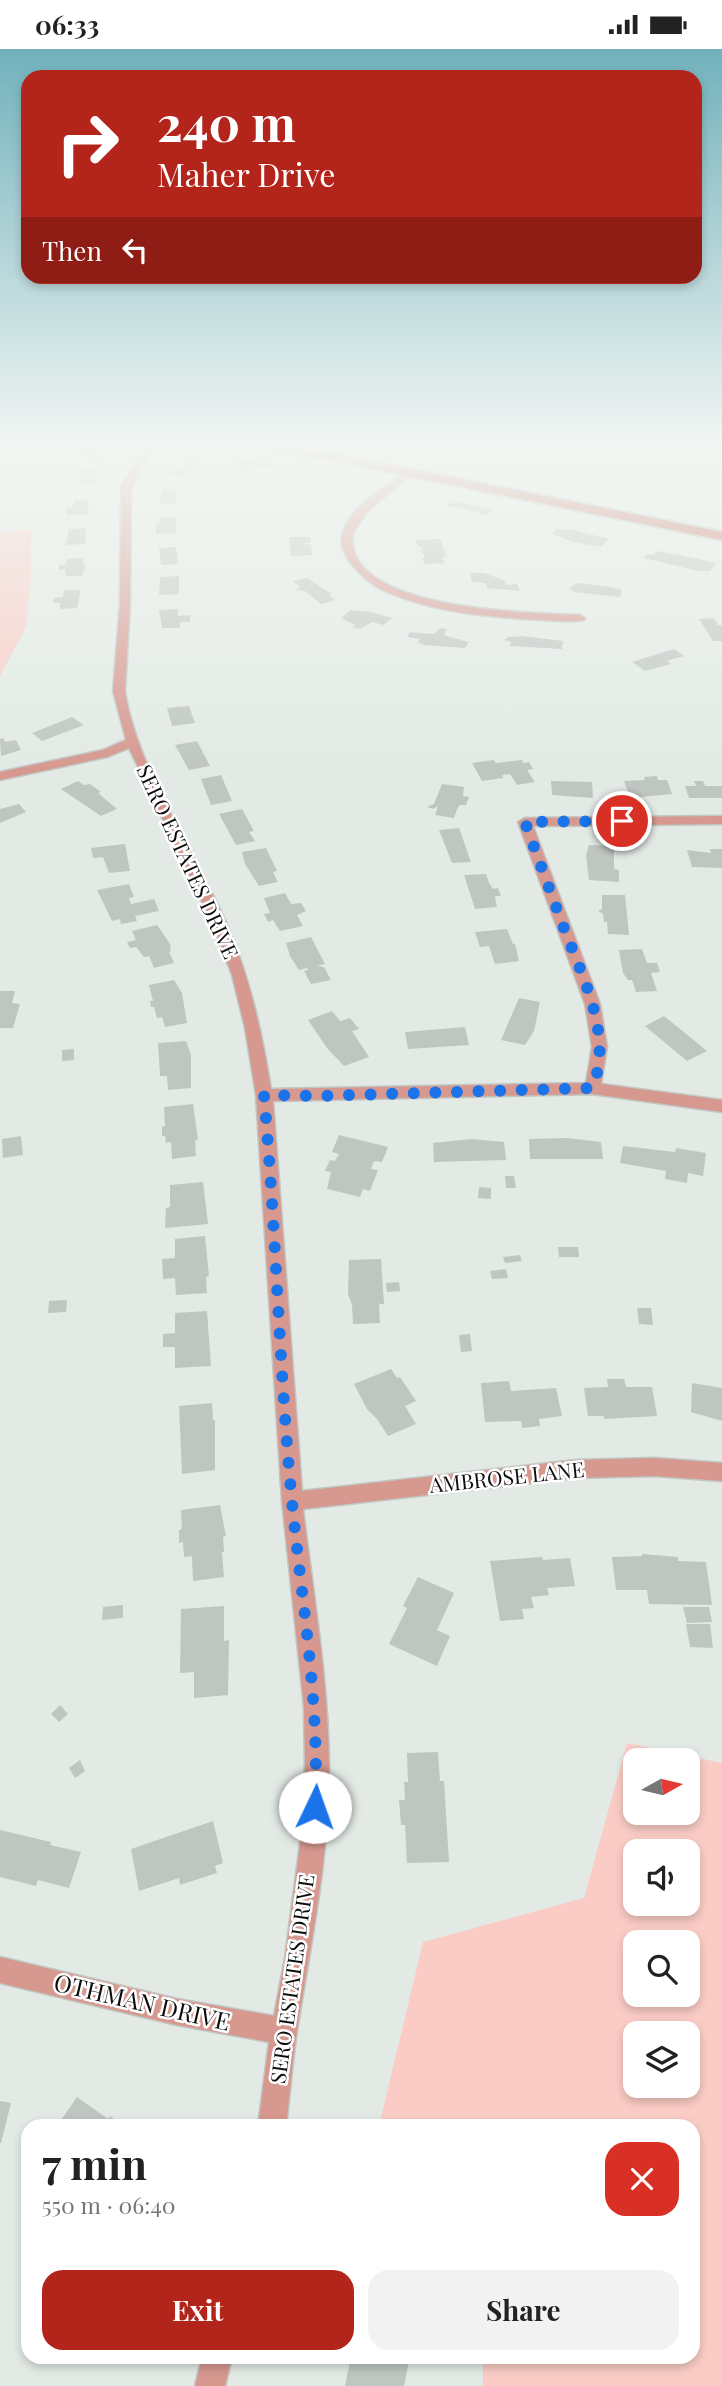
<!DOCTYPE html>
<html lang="en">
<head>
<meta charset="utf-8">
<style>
  body { margin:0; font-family:"Playfair Display",serif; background:#f2f2f2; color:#222; height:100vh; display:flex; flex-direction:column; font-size:26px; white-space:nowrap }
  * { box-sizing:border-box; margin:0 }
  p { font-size:23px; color:#767676 }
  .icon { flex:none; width:38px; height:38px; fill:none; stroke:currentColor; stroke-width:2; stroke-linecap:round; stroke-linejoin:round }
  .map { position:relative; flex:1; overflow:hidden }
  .drawer { position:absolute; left:21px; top:2070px; width:679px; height:245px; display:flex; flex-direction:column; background:#fff; border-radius:21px; box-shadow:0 4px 10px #0003 }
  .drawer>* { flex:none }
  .banner { position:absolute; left:21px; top:21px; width:681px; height:214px; border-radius:21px; box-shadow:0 4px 10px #0003; background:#b3241b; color:#fff; overflow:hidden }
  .needle { width:46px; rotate:82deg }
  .tools { position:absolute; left:623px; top:1699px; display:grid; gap:14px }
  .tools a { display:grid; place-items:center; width:77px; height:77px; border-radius:14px; background:#fff; box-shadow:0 4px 10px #0003; font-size:35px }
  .pin { position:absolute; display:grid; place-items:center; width:60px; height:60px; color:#fff; margin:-30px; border:4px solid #fff; border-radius:50%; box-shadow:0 2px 7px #0007 }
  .me { position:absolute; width:77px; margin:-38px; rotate:3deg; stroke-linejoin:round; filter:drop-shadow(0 0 5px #0008) }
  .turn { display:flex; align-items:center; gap:24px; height:147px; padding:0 21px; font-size:32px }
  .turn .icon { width:91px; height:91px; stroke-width:2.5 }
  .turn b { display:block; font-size:49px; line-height:60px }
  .then { display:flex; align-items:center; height:66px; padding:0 21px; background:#0003; gap:14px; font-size:26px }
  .round { display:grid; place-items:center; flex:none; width:74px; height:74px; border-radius:21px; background:#f2f2f2 }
  .head { display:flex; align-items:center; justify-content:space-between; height:119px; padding:0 21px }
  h1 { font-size:42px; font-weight:700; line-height:52px }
  .primary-button { display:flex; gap:14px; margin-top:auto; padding:14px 21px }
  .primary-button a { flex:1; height:80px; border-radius:21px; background:#b3241b; color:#fff; font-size:28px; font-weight:700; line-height:80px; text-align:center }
  .primary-button a+a { background:#f2f2f2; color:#222 }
  .status { display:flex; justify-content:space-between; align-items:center; height:49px; padding:0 35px; background:#fff; direction:ltr }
  .status svg { height:19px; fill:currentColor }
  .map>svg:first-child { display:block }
  .green { fill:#faccc5; fill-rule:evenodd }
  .building { fill:#bfc6c1 }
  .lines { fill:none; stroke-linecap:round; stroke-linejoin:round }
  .street-casing { stroke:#c1c7c2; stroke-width:3 }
  .secondary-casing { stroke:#c1c7c2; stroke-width:4 }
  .street { fill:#d6988f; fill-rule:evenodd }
  .secondary { fill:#c86f63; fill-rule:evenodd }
  .route { stroke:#1a73e8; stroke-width:12; stroke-dasharray:0 21.6 }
  .labels { text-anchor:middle; stroke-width:5; stroke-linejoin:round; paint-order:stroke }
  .street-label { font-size:21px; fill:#0c0e0c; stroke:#fff }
  .near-street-label { font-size:24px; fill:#0c0e0c; stroke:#fff }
</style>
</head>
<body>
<div class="status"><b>06:33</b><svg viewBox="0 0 49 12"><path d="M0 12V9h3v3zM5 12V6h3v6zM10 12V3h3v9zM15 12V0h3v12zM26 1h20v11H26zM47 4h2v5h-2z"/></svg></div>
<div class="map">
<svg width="722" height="2337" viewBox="0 0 722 2337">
  <rect width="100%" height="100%" fill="#e3eae5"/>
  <g class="green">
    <polygon points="31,481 31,529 26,578 0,627 0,482"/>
    <path d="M627,1694L722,1714V2337H483V2308H693V2077H379L423,1893L584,1849ZM635,1712H688V1764H635ZM635,1802H688V1855H635ZM635,1894H688V1946H635ZM635,1984H688V2037H635Z"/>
  </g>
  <g class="building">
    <polygon points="91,397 97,401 106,409 89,412 77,400"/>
    <polygon points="241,412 273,414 273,419 233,422 234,413"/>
    <polygon points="190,413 203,416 181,429 168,426"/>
    <polygon points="82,420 97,420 94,434 78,434"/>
    <polygon points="163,440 177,440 176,454 160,455 159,447 162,447"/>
    <polygon points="89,450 88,465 66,466 66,458 72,458 75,451"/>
    <polygon points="456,453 472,456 492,461 487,466 445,456"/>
    <polygon points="160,468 176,468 176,484 156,485 156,474 160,474"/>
    <polygon points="86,479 85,495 66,496 69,480"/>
    <polygon points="557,480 574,481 609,490 601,498 574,493 552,485"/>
    <polygon points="289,488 310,488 311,494 303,494 311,496 312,506 291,507"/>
    <polygon points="440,490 447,508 442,508 444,514 425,515 422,509 426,508 419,501 423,501 422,498 418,498 416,491"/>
    <polygon points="176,498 178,515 161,516 159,499"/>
    <polygon points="657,502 699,510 716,514 710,522 698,522 644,509 647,505 654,506"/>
    <polygon points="83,509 83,515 86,514 82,527 66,527 65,520 59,521 59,516 66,516 66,510"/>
    <polygon points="470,524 484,524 504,531 506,536 517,535 520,542 487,539 486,534 472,533"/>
    <polygon points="179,527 179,545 159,546 160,528"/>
    <polygon points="307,529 332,545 329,546 335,551 321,555 305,542 295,541 300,538 293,532"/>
    <polygon points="578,534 610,538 622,541 620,548 575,543 569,539"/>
    <polygon points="64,541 81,541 77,559 60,560 60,554 53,554 54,549 63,548"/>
    <polygon points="178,560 178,567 190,566 190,573 180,573 180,579 162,579 159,561"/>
    <polygon points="351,561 371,563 392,569 384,576 372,573 360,580 352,578 355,576 341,569"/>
    <polygon points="714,569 718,576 722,576 722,592 713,592 699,570"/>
    <polygon points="440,579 447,580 444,585 446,587 469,593 465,599 424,596 418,593 420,590 407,588 410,583 434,585"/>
    <polygon points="522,587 563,592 562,600 510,597 511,593 504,591 508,588"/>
    <polygon points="674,600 684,607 667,612 671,615 645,622 632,613"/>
    <polygon points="189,657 195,674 172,677 167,659"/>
    <polygon points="72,668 84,676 42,692 32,684"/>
    <polygon points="3,689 5,693 16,691 21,701 1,707 0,690"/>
    <polygon points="197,692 210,717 189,721 175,696"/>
    <polygon points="494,711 496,714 522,711 523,714 529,713 533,720 527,721 535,733 517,736 510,725 502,726 503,729 482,732 472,714"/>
    <polygon points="221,726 232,752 211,756 201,730"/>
    <polygon points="657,727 658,731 667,731 672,745 630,749 624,732 645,731 644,728"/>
    <polygon points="78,732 84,736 90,735 101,743 98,744 117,760 101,767 61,740"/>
    <polygon points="551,732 592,733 593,749 552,746"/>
    <polygon points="694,732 703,732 705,737 722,737 722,749 689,749 685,737 696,737"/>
    <polygon points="442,735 464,738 463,747 469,748 466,756 460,756 457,760 454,769 435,766 438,757 433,760 427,758 434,755"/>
    <polygon points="19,755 26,763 0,774 0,760"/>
    <polygon points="242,760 254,782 249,783 255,792 236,796 219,765"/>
    <polygon points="459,779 471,813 452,814 439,781"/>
    <polygon points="125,795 130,822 109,824 103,808 93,809 91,799"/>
    <polygon points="589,796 614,797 614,820 619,821 619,833 589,831 586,806"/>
    <polygon points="266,799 277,822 273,823 278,833 259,837 245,815 242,803"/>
    <polygon points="710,800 722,800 722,819 692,818 687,801 711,804"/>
    <polygon points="486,825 489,834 493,840 498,839 501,847 495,847 497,858 475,860 464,826"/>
    <polygon points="129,835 134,848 129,849 131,855 154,850 159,862 135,867 137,872 121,875 120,870 112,872 97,841"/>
    <polygon points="285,844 291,855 301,854 306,862 297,866 303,877 280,882 273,871 268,873 264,865 270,864 264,849"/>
    <polygon points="602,846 625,846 629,886 608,885 607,873 604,873 603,865 598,862 602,860"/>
    <polygon points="157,876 170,895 171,902 169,903 174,914 154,919 149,907 144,908 136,898 130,899 127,893 136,891 132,882"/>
    <polygon points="507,880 513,895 515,895 519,912 495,915 489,897 480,898 475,883"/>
    <polygon points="311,888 325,915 317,917 324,918 331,931 311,935 304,922 308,921 307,919 299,921 290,907 286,894"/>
    <polygon points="642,900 647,914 657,914 660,923 651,924 657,942 636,943 632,931 628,931 623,924 619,901"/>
    <polygon points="174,931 182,944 187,974 165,978 162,968 157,969 154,958 151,958 150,952 153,952 149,936"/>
    <polygon points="0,942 15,942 12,954 20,955 13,979 0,979"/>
    <polygon points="519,949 540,953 534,982 525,996 501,991"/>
    <polygon points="332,962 340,972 350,969 359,980 352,982 369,1008 344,1017 327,999 308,971"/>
    <polygon points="664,967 707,1002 687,1012 645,977"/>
    <polygon points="465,978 469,996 408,1000 405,983"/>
    <polygon points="186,992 191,1006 191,1039 168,1041 167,1027 160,1027 158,994"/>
    <polygon points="74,1000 74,1011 62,1012 62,1001"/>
    <polygon points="193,1055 198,1091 195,1091 196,1107 172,1110 171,1093 166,1094 165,1087 162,1087 162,1078 165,1077 164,1058"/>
    <polygon points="339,1086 388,1098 382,1113 374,1112 371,1120 378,1121 370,1142 363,1140 360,1148 327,1140 331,1123 325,1122 330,1111 335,1112 339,1105 332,1103"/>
    <polygon points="21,1087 23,1106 3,1109 2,1090"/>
    <polygon points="567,1089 601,1093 603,1110 530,1110 529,1090"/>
    <polygon points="471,1090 504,1093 506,1111 434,1113 433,1094"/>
    <polygon points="623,1097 675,1103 676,1099 706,1104 703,1127 688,1124 687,1134 665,1130 666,1122 620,1114"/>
    <polygon points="505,1127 514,1127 516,1139 506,1139"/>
    <polygon points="203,1133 208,1175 165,1179 166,1159 170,1158 170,1136"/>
    <polygon points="479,1138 491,1139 491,1150 478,1149"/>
    <polygon points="205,1187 209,1227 206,1228 207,1244 176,1246 175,1229 163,1230 162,1210 175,1209 175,1190"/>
    <polygon points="558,1198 578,1198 579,1208 559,1208"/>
    <polygon points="520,1206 522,1212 505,1214 503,1208"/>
    <polygon points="381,1210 384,1255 379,1255 380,1274 353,1275 352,1256 348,1245 349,1211"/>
    <polygon points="506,1220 508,1229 492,1230 490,1222"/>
    <polygon points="399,1233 400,1242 387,1243 386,1234"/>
    <polygon points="67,1251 66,1263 48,1264 49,1252"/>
    <polygon points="637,1259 651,1259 653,1276 639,1275"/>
    <polygon points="207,1262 211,1317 175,1319 175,1298 163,1298 163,1285 175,1284 175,1264"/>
    <polygon points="470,1285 472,1302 461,1303 459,1286"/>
    <polygon points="391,1320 397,1329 400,1328 416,1352 405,1357 416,1375 388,1387 377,1370 367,1360 354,1335"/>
    <polygon points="607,1330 624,1330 626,1338 652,1338 657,1367 604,1370 604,1367 588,1367 584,1339 608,1338"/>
    <polygon points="509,1332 511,1342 556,1339 562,1367 539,1370 540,1377 522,1379 521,1372 485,1373 481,1334"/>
    <polygon points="692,1334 722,1339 722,1372 691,1363"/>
    <polygon points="212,1354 213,1371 215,1371 215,1421 182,1425 179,1357"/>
    <polygon points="220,1456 226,1487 223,1488 224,1503 222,1503 224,1528 193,1532 192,1507 184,1508 183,1493 179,1494 179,1481 182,1480 181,1461"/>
    <polygon points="642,1505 678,1508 678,1512 706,1513 712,1556 649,1555 647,1541 616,1541 612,1508 642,1507"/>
    <polygon points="542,1508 543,1511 570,1509 575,1537 547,1539 549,1546 531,1548 534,1559 522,1560 524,1570 500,1572 490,1512"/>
    <polygon points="418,1528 454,1544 437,1581 450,1587 437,1617 389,1595 407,1559 403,1557"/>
    <polygon points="123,1556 123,1569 102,1571 103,1558"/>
    <polygon points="224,1557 224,1592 229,1591 228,1646 194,1649 194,1623 180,1624 181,1560"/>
    <polygon points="683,1558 709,1558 712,1573 687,1574"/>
    <polygon points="686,1575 710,1575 713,1599 690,1598"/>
    <polygon points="60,1656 68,1665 59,1673 51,1665"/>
    <polygon points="438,1703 440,1732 444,1732 449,1813 407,1814 405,1776 401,1776 399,1751 405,1751 404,1733 408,1733 407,1704"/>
    <polygon points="80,1711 85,1722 75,1729 69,1719"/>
    <polygon points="213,1772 223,1814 215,1817 217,1824 180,1836 179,1829 139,1842 131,1800"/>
    <polygon points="0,1781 51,1793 50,1796 81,1803 69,1839 38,1831 36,1837 0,1828"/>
    <polygon points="77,2048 108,2070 110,2067 123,2077 57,2077"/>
    <polygon points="0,2052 11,2054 1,2094 0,2094"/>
    <polygon points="351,2308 401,2308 409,2311 404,2337 345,2337"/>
  </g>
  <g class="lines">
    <defs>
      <g id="street">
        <path d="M152,395H161L144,414L131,439L130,554L125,642C136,718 196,804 227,876C250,929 262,984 271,1040L586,1034L592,998L585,955L518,773L525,769L722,767V775L533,777L600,955L607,998L601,1035L722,1051V1063L592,1045L273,1052L302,1442L576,1411L655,1409L722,1414V1432L655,1427L576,1429L303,1460C313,1544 328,1629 329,1714C330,1804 311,1893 297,1982C292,2014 290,2046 286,2077H258L269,1993L177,1976L0,1934V1908L177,1950L274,1967L285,1909L302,1780L305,1715L304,1658L282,1452L256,1046L245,979L232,926L213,876L129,699L107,708L0,731V723L103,701L126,691L113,642L120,554L121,439L137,411Z"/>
        <path d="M404,423L412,425L370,460L353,483C340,562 532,564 580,566L585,569L584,571C570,574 555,571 541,571C490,568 435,564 387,543C372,537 360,526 350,513C344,505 339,494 343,483C351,457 384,439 404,423Z"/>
        <polygon points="202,2308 232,2308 225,2337 195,2337"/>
      </g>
      <polygon id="secondary" points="243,395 274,395 328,403 722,483 722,491 328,411 249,399"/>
    </defs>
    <use href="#street" class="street-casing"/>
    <use href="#secondary" class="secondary-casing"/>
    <use href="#street" class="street"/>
    <use href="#secondary" class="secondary"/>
  </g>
  <linearGradient id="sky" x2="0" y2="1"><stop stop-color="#71b1bc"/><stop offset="0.55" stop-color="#f2f6f3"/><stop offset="1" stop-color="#f2f6f3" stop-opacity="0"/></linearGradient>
  <rect width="722" height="722" fill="url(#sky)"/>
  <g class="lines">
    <path class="route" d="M315,1758C320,1656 302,1554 292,1453C279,1317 276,1181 264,1046L317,1047L592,1039C615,987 580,923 562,874C550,841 537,807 525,773L622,772"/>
  </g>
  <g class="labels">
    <g class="street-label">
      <text transform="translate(187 813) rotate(65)" y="7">SERO ESTATES DRIVE</text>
      <text transform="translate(507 1429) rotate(-6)" y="7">AMBROSE LANE</text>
      <text transform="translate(293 1930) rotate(-82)" y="7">SERO ESTATES DRIVE</text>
    </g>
    <g class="near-street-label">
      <text transform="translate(142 1954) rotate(13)" y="8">OTHMAN DRIVE</text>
    </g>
  </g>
</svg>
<div class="tools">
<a><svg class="needle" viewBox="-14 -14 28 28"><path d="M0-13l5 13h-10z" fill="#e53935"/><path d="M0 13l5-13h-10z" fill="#767676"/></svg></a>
<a><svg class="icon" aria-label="sound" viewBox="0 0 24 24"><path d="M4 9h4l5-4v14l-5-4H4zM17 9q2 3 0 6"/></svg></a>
<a><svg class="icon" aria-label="search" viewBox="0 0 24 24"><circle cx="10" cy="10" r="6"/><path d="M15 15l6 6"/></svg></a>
<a><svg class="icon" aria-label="layers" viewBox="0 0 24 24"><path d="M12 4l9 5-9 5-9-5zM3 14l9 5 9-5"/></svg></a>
</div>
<div class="pin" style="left:622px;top:772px;background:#d93025"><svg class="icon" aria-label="arrive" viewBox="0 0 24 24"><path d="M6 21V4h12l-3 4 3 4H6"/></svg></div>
<svg class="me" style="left:315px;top:1758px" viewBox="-20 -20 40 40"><circle r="19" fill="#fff"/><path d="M0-13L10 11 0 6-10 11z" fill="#1a73e8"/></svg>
<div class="banner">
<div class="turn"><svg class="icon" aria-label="right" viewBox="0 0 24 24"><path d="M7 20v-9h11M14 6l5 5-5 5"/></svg><div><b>240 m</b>Maher Drive</div></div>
<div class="then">Then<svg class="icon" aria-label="left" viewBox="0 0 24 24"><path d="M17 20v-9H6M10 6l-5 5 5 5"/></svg></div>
</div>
<section class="drawer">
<div class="head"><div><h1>7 min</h1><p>550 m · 06:40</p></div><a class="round" style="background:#d93025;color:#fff"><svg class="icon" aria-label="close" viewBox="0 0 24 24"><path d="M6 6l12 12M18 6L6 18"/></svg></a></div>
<div class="primary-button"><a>Exit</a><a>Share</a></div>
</section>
</div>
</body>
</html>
